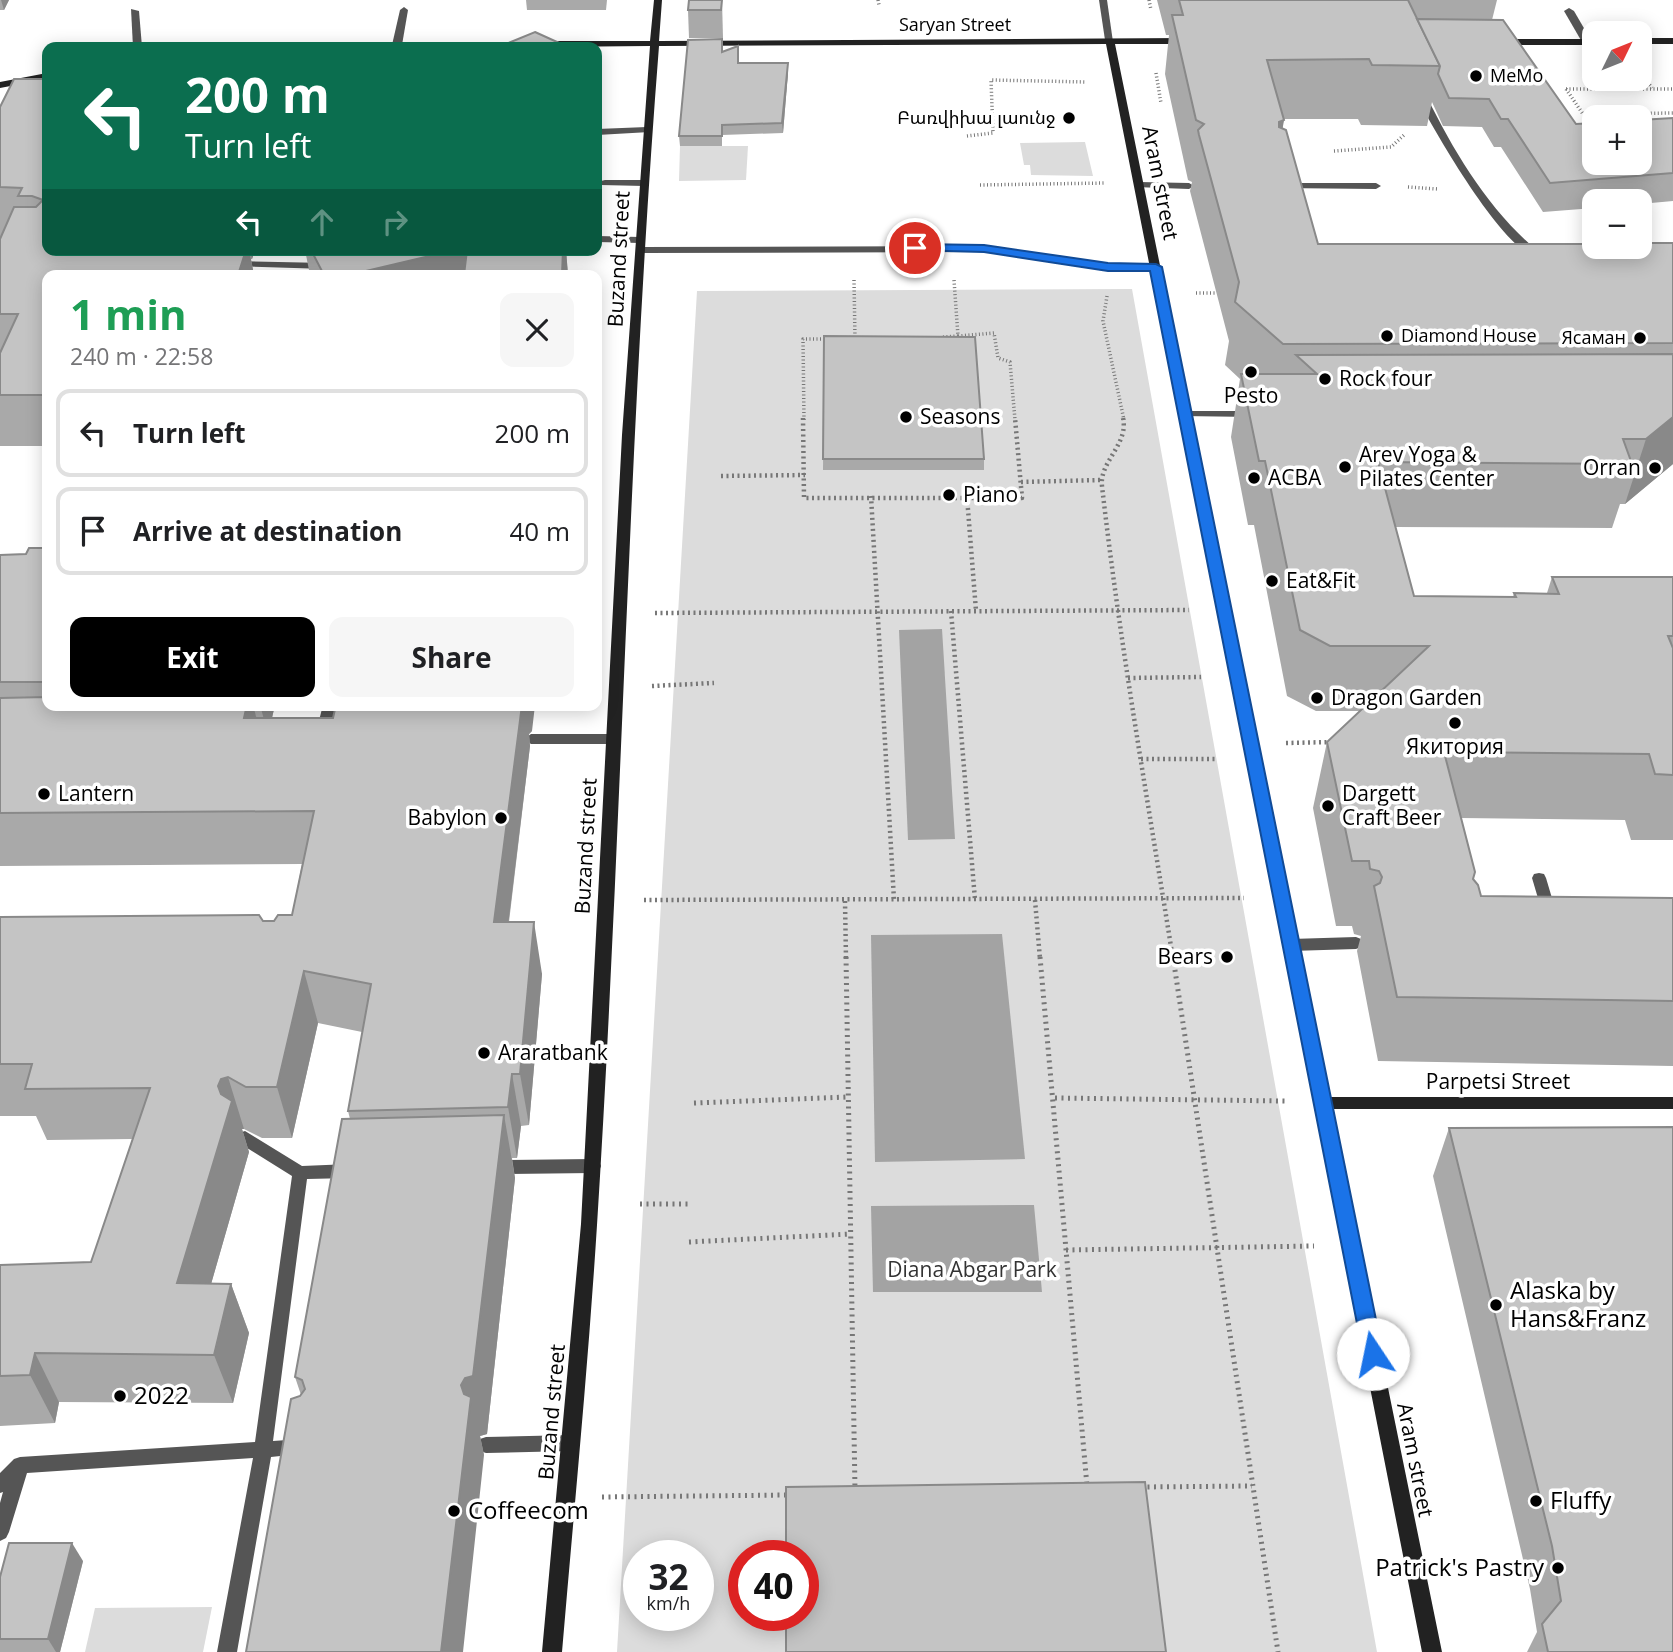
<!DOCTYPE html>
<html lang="en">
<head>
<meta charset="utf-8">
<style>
  body { margin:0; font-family:"Open Sans","Noto Sans Armenian",sans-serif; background:#f6f6f6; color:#202124; height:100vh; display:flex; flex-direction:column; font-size:26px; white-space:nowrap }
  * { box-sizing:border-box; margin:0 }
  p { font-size:23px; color:#757577 }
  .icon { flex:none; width:38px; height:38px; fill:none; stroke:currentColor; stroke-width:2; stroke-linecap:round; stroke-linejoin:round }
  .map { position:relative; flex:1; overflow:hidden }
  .drawer { position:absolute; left:42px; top:270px; width:560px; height:441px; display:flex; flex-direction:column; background:#fff; border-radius:14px; box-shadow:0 4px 18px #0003 }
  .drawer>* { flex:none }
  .hud { position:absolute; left:42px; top:42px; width:560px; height:214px; border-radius:14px; box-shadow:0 4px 18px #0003; background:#0b6e4f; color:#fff; overflow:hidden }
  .needle { width:46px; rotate:47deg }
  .buttons { position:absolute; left:1582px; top:21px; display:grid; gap:14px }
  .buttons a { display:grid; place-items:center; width:70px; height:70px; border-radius:14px; background:#fff; box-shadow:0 4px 18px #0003; font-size:35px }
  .speed { position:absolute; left:623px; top:1540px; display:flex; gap:14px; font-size:35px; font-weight:700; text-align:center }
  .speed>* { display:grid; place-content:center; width:91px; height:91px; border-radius:50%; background:#fff; box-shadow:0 4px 18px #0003; line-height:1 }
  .speed small { font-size:18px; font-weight:400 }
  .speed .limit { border:10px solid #d22; background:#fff; color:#111 }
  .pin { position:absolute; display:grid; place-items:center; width:60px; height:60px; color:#fff; margin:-30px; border:4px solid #fff; border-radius:50%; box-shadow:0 2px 7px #0007 }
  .me { position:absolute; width:77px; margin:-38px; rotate:349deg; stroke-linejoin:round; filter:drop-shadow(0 0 5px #0008) }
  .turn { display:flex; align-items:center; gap:24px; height:147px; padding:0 28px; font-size:32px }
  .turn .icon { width:91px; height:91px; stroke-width:2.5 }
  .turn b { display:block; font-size:49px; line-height:60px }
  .lanes { display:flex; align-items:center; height:66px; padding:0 28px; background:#0003; justify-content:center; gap:35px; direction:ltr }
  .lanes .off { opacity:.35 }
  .round { display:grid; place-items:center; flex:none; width:74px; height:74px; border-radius:14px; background:#f6f6f6 }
  .headline { display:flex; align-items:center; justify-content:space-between; height:119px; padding:0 28px }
  h1 { font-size:42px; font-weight:700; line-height:52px; color:#1e9e55 }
  .action { display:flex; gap:14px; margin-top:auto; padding:14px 28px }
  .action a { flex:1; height:80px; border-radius:14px; background:#000; color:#fff; font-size:28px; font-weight:700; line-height:80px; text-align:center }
  .action a+a { background:#f6f6f6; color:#202124 }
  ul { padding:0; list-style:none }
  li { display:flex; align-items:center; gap:21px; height:88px; margin:0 14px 10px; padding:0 14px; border:4px solid #e0e0e0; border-radius:14px }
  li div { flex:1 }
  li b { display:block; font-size:26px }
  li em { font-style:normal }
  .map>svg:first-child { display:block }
  .green { fill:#dcdcdc; fill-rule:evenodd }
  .water { fill:#a3a3a3 }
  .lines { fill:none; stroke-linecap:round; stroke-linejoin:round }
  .path-far2 { stroke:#777; stroke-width:3.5; stroke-dasharray:1 2.5; stroke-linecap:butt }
  .path-far1 { stroke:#777; stroke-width:4.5; stroke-dasharray:2 3.5; stroke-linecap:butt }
  .path { stroke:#777; stroke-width:5; stroke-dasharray:2 4.5; stroke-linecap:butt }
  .lane { fill:#555; fill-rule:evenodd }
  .street { fill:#555; fill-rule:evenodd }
  .secondary { fill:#222; fill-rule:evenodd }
  .wall { fill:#a9a9a9 }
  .shaded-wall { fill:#898989 }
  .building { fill:#c4c4c4; stroke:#898989; stroke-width:2 }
  .route { fill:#1a73e8; stroke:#114b97; stroke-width:2 }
  .poi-dot { fill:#000; stroke:#fff; stroke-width:2.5 }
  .labels { text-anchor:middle; stroke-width:7; stroke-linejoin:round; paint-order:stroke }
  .far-street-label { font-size:18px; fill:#000; stroke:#fff }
  .far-poi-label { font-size:18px; fill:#000; stroke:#fff; text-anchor:start }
  .street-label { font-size:21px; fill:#000; stroke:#fff }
  .poi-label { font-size:21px; fill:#000; stroke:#fff; text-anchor:start }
  .park-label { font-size:21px; fill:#333; stroke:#fff }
  .near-poi-label { font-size:24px; fill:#000; stroke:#fff; text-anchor:start }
</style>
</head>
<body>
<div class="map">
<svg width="1673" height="1652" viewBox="0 0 1673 1652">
  <rect width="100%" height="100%" fill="#fff"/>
  <g class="green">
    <polygon points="1085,142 1093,176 1031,175 1030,165 1024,165 1020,143"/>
    <polygon points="680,146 748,146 746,180 679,181"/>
    <path d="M1132,289L1377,1652H617L697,291ZM639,1556H698V1615H639ZM744,1556H803V1615H744Z"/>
    <polygon points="212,1607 203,1652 85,1652 95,1608"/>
  </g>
  <g class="water">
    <polygon points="942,629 955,839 908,840 899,630"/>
    <polygon points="1002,934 1025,1159 875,1162 871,935"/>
    <polygon points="1034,1205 1042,1292 873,1292 871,1206"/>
  </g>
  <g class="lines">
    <g class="path-far2">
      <polyline points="878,0 879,5"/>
      <polyline points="1149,0 1151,10"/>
      <polyline points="1156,73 1161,103"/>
      <polyline points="1646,76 1643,76 1652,88"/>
      <polyline points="1566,89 1583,114 1673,113"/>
      <polyline points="1566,89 1673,89"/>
      <polyline points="967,136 993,133 991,80 1086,82"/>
      <polyline points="1334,151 1391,147 1404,135"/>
      <polyline points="980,185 1105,183"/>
      <polyline points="1408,187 1438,189"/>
      <polyline points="854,280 855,339"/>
      <polyline points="1196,293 1216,293"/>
      <polyline points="1107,296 1103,321 1124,420"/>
      <polyline points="958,336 994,333 998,358 1010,362 1015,420"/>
      <polyline points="943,337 958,336 954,280"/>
      <polyline points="804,420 803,339 829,339"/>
    </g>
    <g class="path-far1">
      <polyline points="803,418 804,498 1022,498 1015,418"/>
      <path d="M1123,418C1129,444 1099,462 1102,486C1120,645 1148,802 1173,959"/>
      <polyline points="721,476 805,475"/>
      <polyline points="1021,482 1101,480"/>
      <polyline points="871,496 894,900"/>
      <polyline points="967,497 976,611"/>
      <polyline points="951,611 975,900"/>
      <polyline points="655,613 1189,610"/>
      <polyline points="1128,678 1201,677"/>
      <polyline points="652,686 714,683"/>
      <polyline points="1286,743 1333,742"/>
      <polyline points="1141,759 1217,759"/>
      <polyline points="644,900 1244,898"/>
      <polyline points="1035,900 1040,959"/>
      <polyline points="845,901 846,959"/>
    </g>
    <g class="path">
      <polyline points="846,957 855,1490"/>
      <polyline points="1040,957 1087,1486"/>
      <polyline points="1173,957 1278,1652"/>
      <polyline points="1055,1098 1285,1101"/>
      <polyline points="694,1103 848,1097"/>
      <polyline points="640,1204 689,1204"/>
      <polyline points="689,1242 851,1234"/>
      <polyline points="1066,1250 1314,1246"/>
      <polyline points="1141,1487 1252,1486"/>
      <polyline points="602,1497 789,1495"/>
    </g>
    <g class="lane">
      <polygon points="404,7 408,10 402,45 395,47 392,45 400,10"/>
      <polygon points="1569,8 1574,11 1592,42 1590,44 1582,42 1564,11"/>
      <polygon points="131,9 139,11 142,47 133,47"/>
      <polygon points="647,127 652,130 650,132 597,135 597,129"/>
      <polygon points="605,180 644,180 649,183 644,186 601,185 601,181"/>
      <polygon points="1139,182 1189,183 1194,186 1189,189 1135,187 1135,183"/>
      <polygon points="1284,183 1376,183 1381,186 1376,189 1280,188 1280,184"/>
      <polygon points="597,236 640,237 645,240 640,243 597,242"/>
      <polygon points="984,246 1108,264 1155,264 1160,267 1155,270 1108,270 984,252 641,253 636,250 641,247"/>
      <polygon points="234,261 326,263 331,266 326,269 230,266 230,262"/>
      <polygon points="1185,411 1254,411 1260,414 1254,417 1181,416 1181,412"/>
      <polygon points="323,705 337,705 329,736 322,741 315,736"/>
      <polygon points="531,734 612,734 619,739 612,744 531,744 524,739"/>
      <polygon points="1539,873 1544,874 1546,878 1557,915 1555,919 1545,919 1543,915 1532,878 1534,874"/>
      <polygon points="1356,937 1361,939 1363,943 1361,947 1356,949 1291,951 1286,949 1284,945 1286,941 1291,939"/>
      <polygon points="245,1131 302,1166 350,1164 356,1166 358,1171 356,1176 350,1178 307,1179 273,1441 302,1439 308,1441 311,1447 308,1453 271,1457 237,1652 217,1652 253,1458 27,1473 9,1532 6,1538 0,1541 0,1503 3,1492 0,1493 0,1473 14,1459 20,1457 255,1442 292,1176 239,1143 237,1138 239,1133"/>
      <polygon points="593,1159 599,1161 601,1166 599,1171 593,1173 496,1174 490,1172 488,1167 490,1162 496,1160"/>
      <polygon points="571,1435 577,1437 580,1443 577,1449 571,1451 486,1453 480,1451 477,1445 480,1439 486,1437"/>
    </g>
    <g class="street">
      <polygon points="1099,0 1107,0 1113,42 1105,40"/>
      <path d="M1419,95L1427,97C1455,154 1490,212 1540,253V257C1508,260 1431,126 1417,97Z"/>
    </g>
    <g class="secondary">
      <path d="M654,0H662L659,41L1186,38L1191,41L1186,44H1115L1329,1097H1673V1109H1331L1442,1652H1422L1106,44L659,46C628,439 622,832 597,1225C588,1368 574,1510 562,1652H542L581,1224L622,435L650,46L545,47L540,44L545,41H650Z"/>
      <rect x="1640" y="38" width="33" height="6"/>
      <polygon points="1594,39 1594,45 1500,45 1495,42 1500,39"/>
      <polygon points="521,42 524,43 524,47 311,47 316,44"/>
      <polygon points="47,73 47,79 0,88 0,82"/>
    </g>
  </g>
  <g class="wall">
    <polygon points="0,0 9,0 4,10 0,10"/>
    <polygon points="526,0 607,0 606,10 527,10"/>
    <polygon points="722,0 723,38 689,38 688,10"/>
    <polygon points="1157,0 1497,0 1492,20 1576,124 1673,118 1673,201 1640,204 1640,201 1594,201 1594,208 1543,212 1501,147 1494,147 1482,127 1443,126 1432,102 1427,126 1361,125 1358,119 1284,119 1282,128 1318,244 1673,243 1673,464 1625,504 1620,504 1612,528 1395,527 1414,596 1513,597 1514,593 1547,593 1552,577 1673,577 1673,840 1631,840 1625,820 1461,818 1473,879 1481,896 1673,898 1673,1066 1378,1061 1357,951 1361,936 1354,934 1352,926 1336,926 1313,808 1327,742 1360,711 1316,711 1287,696 1254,525 1248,525 1231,437 1240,379 1225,365 1229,341 1191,195 1190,191 1192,182 1188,180 1165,74 1169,35 1166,35"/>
    <polygon points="723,52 738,63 788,63 788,73 783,133 722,135 722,146 680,146 679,136"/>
    <polygon points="47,79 47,250 255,250 252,259 251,259 254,275 47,275 47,446 0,446 0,107"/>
    <polygon points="305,250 566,250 568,275 310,275"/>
    <polygon points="824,336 984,459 984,470 823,470"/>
    <polygon points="47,548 47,705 275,705 272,718 333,718 532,731 529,734 530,746 509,922 542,974 529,1125 521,1126 517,1158 512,1158 515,1178 487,1434 480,1436 484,1455 300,1396 301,1395 295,1377 350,1119 348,1111 362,1032 318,1023 292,1138 262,1138 244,1129 242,1129 249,1152 211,1284 231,1284 249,1333 233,1403 59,1402 55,1423 0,1426 0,1265 91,1262 133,1139 47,1140 36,1116 0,1116 0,917 274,921 292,915 302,864 0,866 0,555 26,554"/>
    <polygon points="1449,1128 1673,1652 1527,1652 1537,1632 1530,1589 1433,1176"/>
    <polygon points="83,1561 60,1652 0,1652 0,1577"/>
  </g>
  <g class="shaded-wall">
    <polygon points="1,0 9,0 4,10"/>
    <polygon points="788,63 788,73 783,133 782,123"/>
    <polygon points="1284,120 1274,181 1279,122"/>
    <polygon points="246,250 249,250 254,275 232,275"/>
    <polygon points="250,250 255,250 252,259"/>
    <polygon points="455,250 468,250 471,275 349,275"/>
    <polygon points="563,250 566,250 568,275 562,275"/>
    <polygon points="1673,417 1673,464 1625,504 1646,439"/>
    <polygon points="247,705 253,705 264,747 244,718"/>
    <polygon points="260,705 275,705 268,734"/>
    <polygon points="517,705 535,705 532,731 529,734 530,746 502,975 494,922"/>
    <polygon points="534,922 542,974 529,1125 520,1074"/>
    <polygon points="304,971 318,1023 292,1138 277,1087"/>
    <polygon points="512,1074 521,1126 517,1158 508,1107"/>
    <polygon points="228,1077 244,1129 242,1129 249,1152 197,1333 177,1283 218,1086 221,1079"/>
    <polygon points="504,1115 515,1178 487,1434 480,1436 484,1455 463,1652 441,1652 461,1385"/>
    <polygon points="231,1284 249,1333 233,1403 214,1355"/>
    <polygon points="35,1353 59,1402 55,1423 30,1375"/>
    <polygon points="72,1543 83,1561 60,1652 56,1652 48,1639"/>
  </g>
  <g class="building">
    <polygon points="689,0 722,0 721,10 688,10"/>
    <polygon points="1179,0 1408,0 1440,66 1372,65 1369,59 1267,60 1284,120 1279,122 1279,127 1286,130 1318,244 1594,244 1594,247 1640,247 1640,243 1673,243 1673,343 1283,344 1235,302 1239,282 1199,135 1198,130 1204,124 1196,120 1172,15 1183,15"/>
    <polygon points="1417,19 1503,20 1576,124 1594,123 1594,163 1640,163 1640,120 1673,118 1673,173 1550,183 1508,119 1501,119 1489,99 1449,98 1438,74 1440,66"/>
    <polygon points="535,32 568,47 590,47 483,47 483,46 501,46"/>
    <polygon points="722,39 722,52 738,46 738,63 788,63 782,123 722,125 722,136 679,136 688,40"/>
    <polygon points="14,79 47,79 47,250 246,250 238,275 47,275 47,395 0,395 0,353 18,314 0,314 0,239 14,207 36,207 43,200 32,196 18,196 22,188 0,187 0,107"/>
    <polygon points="311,250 455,250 349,275 324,275"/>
    <polygon points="467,250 563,250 562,275 464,275"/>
    <polygon points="824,336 975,337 984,459 823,459"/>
    <polygon points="1673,354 1673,417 1646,439 1623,439 1632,464 1378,462 1414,596 1516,597 1514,593 1559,594 1552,577 1673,577 1673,636 1668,636 1673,648 1673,775 1655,774 1649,754 1444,752 1475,872 1473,879 1478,885 1481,896 1673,898 1673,1001 1397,997 1374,886 1380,883 1382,877 1379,871 1370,869 1369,861 1352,861 1327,742 1429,646 1330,646 1300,630 1265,461 1259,461 1241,374 1317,374 1296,355"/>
    <polygon points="29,548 47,548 47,682 0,682 0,555 26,554"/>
    <polygon points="47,697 47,705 247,705 244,718 333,718 336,705 522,705 494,922 534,922 520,1074 512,1074 508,1107 348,1111 371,984 304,971 277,1087 246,1087 228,1077 221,1079 218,1086 221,1094 232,1101 177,1283 231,1284 214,1355 35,1353 30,1375 0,1376 0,1265 91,1262 150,1088 25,1089 32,1064 0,1064 0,917 259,915 263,921 274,921 278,915 292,915 314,811 0,813 0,698"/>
    <polygon points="504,1115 473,1376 465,1378 461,1385 464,1394 471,1397 441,1652 246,1652 291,1399 300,1396 305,1389 302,1380 295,1377 342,1119"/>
    <polygon points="1673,1127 1673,1652 1548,1652 1542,1624 1561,1601 1552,1546 1449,1128"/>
    <polygon points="1145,1482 1166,1652 786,1652 786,1615 803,1615 803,1556 786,1556 786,1487"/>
    <polygon points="9,1543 72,1543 48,1639 0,1639 0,1577"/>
  </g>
  <polygon class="route" points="915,244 984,245 1108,263 1156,264 1162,267 1383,1354 1380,1360 1373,1363 1366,1360 1363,1354 1150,271 1108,271 984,252 910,250 909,248"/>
  <g class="poi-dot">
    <circle cx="1476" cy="76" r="7"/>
    <circle cx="1069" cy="118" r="7"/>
    <circle cx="1387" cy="336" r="7"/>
    <circle cx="1640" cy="338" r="7"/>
    <circle cx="1251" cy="372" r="7"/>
    <circle cx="1325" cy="379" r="7"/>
    <circle cx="906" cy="417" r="7"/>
    <circle cx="1345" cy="467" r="7"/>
    <circle cx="1655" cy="468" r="7"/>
    <circle cx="1254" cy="478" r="7"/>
    <circle cx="949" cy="495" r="7"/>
    <circle cx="1272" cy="581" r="7"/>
    <circle cx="1317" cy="698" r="7"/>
    <circle cx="1455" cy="723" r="7"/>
    <circle cx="44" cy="794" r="7"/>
    <circle cx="1328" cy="806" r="7"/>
    <circle cx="501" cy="818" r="7"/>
    <circle cx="1227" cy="957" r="7"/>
    <circle cx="484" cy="1053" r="7"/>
    <circle cx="1496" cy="1305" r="7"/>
    <circle cx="120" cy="1396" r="7"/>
    <circle cx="1536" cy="1501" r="7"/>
    <circle cx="454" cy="1511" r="7"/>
    <circle cx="1558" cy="1568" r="7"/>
  </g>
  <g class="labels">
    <g class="far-street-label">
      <text x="955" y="31">Saryan Street</text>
    </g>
    <g class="far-poi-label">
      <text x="1490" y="82">MeMo</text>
      <text x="1055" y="124" text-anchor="end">Բառվիխա լաունջ</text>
      <text x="1401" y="342">Diamond House</text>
      <text x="1626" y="344" text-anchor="end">Ясаман</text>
    </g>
    <g class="street-label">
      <text transform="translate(1160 183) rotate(79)" y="7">Aram street</text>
      <text transform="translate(619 259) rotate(-87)" y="7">Buzand street</text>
      <text transform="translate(586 846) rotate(-87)" y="7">Buzand street</text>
      <text x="1498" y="1089">Parpetsi Street</text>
      <text transform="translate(552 1412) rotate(-85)" y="7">Buzand street</text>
      <text transform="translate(1415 1460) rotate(79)" y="7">Aram street</text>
    </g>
    <g class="poi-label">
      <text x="1339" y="386">Rock four</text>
      <text x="1251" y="403" text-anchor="middle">Pesto</text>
      <text x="920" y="424">Seasons</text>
      <text x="1359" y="462">Arev Yoga &amp;<tspan x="1359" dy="24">Pilates Center</tspan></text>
      <text x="1641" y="475" text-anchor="end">Orran</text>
      <text x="1268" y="485">ACBA</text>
      <text x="963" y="502">Piano</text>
      <text x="1286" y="588">Eat&amp;Fit</text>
      <text x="1331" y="705">Dragon Garden</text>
      <text x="1455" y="754" text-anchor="middle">Якитория</text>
      <text x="58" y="801">Lantern</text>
      <text x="1342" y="801">Dargett<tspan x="1342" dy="24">Craft Beer</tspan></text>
      <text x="487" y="825" text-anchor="end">Babylon</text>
      <text x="1213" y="964" text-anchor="end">Bears</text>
      <text x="498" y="1060">Araratbank</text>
    </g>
    <g class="park-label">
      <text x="972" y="1277">Diana Abgar Park</text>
    </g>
    <g class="near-poi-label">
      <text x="1510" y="1299">Alaska by<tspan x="1510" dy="28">Hans&amp;Franz</tspan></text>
      <text x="134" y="1404">2022</text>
      <text x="1550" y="1509">Fluffy</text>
      <text x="468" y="1519">Coffeecom</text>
      <text x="1544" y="1576" text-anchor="end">Patrick's Pastry</text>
    </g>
  </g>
</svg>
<div class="buttons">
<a><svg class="needle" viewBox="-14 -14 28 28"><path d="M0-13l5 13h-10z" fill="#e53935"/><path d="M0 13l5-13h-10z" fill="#757577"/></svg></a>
<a>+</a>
<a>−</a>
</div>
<div class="speed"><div>32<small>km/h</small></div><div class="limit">40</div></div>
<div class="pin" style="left:915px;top:248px;background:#d93025"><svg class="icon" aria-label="arrive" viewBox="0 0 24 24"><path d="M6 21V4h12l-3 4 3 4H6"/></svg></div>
<svg class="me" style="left:1373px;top:1354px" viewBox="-20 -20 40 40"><circle r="19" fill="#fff"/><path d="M0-13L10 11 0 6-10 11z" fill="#1a73e8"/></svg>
<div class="hud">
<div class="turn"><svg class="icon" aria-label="left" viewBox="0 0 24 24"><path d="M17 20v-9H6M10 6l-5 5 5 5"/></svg><div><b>200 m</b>Turn left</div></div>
<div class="lanes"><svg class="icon" aria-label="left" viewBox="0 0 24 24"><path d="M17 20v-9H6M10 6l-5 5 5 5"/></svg><svg class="icon off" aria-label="ahead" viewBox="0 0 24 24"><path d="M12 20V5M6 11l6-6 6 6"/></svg><svg class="icon off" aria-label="right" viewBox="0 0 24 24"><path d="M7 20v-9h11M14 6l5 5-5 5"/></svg></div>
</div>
<section class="drawer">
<div class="headline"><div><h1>1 min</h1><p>240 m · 22:58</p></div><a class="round"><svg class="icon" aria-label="close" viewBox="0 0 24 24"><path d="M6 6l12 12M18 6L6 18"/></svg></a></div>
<ul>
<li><svg class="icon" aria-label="left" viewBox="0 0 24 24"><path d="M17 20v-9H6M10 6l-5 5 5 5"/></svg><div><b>Turn left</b></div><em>200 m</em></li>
<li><svg class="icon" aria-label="arrive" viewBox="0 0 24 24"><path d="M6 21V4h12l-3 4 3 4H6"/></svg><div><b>Arrive at destination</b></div><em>40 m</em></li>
</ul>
<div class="action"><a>Exit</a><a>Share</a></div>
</section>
</div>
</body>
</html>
